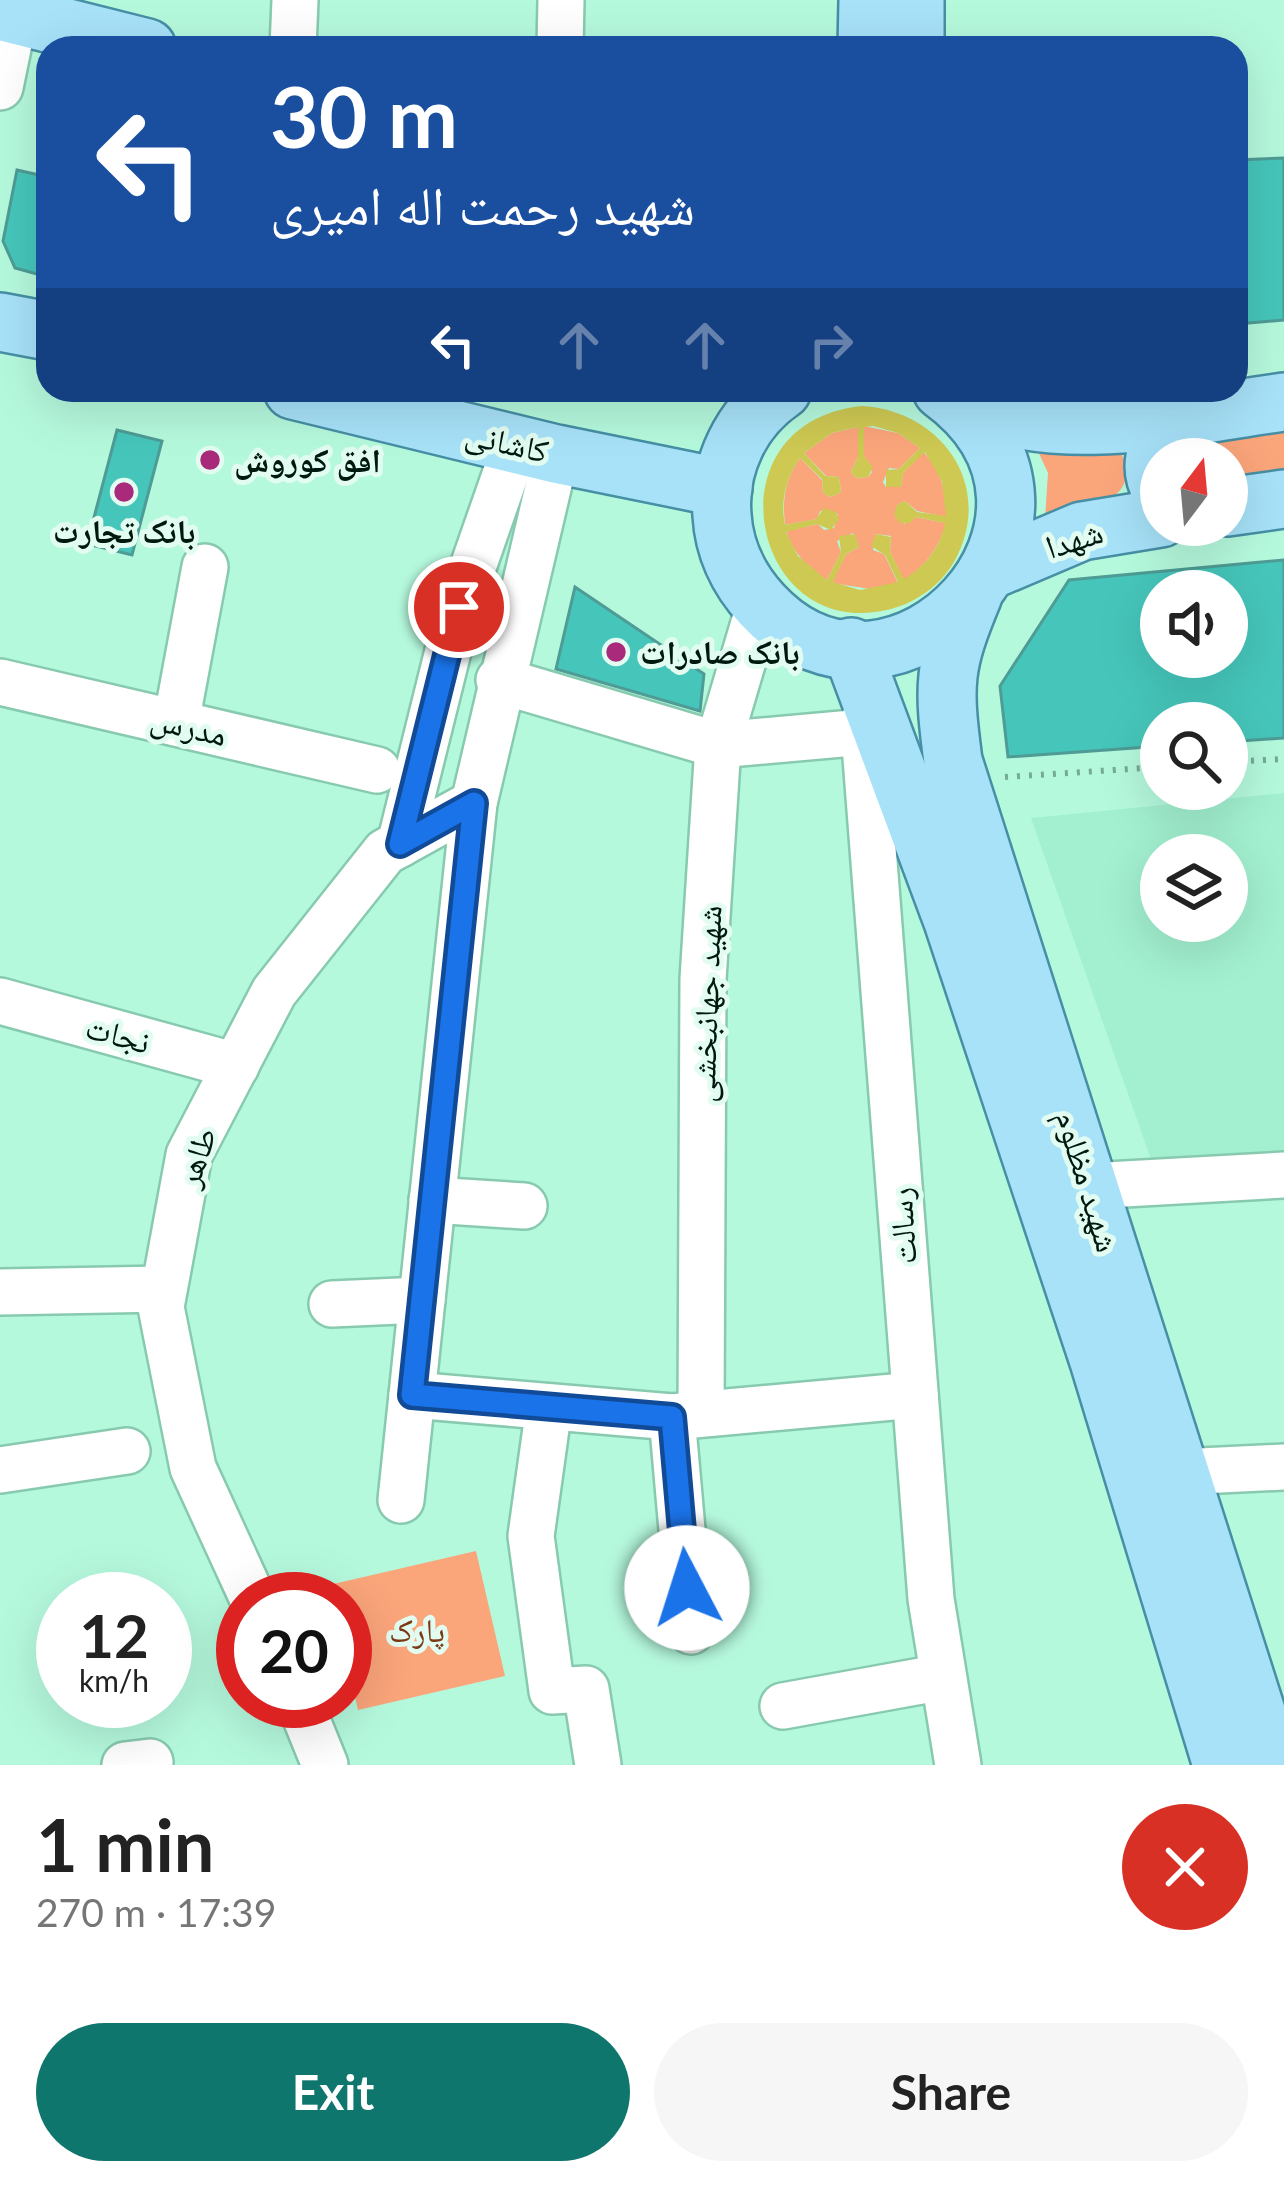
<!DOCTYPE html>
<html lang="en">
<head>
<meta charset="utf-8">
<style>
  body { margin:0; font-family:Lato,"Noto Naskh Arabic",sans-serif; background:#f6f6f6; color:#222; height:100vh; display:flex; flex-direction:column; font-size:45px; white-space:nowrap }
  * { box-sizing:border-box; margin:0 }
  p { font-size:39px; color:#767676 }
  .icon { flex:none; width:66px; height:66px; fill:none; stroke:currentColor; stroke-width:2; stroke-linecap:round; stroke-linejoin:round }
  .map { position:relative; height:1765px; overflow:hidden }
  .drawer { display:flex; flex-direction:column; background:#fff; flex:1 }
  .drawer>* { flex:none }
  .hud { position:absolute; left:36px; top:36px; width:1212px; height:366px; border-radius:36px; box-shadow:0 12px 48px #0002; background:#1a4fa0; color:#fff; overflow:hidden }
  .needle { width:78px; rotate:16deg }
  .fabs { position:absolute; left:1140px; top:438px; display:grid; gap:24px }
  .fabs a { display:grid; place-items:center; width:108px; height:108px; border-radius:50%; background:#fff; box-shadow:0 12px 48px #0002; font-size:60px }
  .speed { position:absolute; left:36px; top:1572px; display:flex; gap:24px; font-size:60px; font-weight:700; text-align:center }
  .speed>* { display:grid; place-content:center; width:156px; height:156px; border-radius:50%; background:#fff; box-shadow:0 12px 48px #0002; line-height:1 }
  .speed small { font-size:30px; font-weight:400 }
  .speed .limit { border:18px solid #d22; background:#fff; color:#111 }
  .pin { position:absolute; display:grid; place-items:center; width:102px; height:102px; color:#fff; margin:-51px; border:6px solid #fff; border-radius:50%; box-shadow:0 3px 12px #0007 }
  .me { position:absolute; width:132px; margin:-66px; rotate:355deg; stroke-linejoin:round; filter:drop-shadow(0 0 9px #0008) }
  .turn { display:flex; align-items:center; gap:42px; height:252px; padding:0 36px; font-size:54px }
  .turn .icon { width:156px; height:156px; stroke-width:2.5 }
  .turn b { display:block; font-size:84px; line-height:102px }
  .lanes { display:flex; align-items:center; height:114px; padding:0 36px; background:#0003; justify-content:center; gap:60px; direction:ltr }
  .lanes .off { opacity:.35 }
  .round { display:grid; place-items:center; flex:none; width:126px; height:126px; border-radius:63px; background:#f6f6f6 }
  .summary { display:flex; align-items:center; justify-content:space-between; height:204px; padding:0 36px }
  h1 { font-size:72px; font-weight:700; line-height:90px }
  .primary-button { display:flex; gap:24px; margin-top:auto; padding:24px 36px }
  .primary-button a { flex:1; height:138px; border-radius:72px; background:#0f766e; color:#fff; font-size:48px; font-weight:700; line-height:138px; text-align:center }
  .primary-button a+a { background:#f6f6f6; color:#222 }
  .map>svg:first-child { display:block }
  .built { fill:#a2f0d0; fill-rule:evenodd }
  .green { fill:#fba57b }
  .water { fill:#cec953; fill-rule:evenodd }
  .building { fill:#46c6bb; stroke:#4e9c95; stroke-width:3; fill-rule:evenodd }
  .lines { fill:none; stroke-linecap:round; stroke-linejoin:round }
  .minor-casing { stroke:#87caaf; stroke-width:50 }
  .major-casing { stroke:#468fa5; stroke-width:62 }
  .path { stroke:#75aa94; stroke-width:6; stroke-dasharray:3 9; stroke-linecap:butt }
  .minor { stroke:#fff; stroke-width:45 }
  .major { stroke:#a7e2f9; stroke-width:57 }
  .route-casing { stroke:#114b97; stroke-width:30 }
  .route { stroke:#1a73e8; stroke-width:21 }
  .poi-dot { fill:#a92a7a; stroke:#e2fcf1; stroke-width:4.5 }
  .labels { text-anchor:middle; stroke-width:10; stroke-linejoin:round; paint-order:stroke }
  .street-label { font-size:33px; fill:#001910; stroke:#e2fcf1 }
  .poi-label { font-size:33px; font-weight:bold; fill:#001910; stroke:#e2fcf1; text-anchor:start }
  .park-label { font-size:33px; fill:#7b3a16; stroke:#e2fcf1 }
</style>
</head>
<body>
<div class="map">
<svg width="1284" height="1765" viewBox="0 0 1284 1765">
  <rect width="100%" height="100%" fill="#b5f9dd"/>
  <path class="built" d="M1284,793V1158L1153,1165L1031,818ZM1161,855H1227V921H1161Z"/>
  <g class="green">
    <polygon points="1284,422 1284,478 1227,486 1227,459 1173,459 1179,443"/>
    <path d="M864,426L898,433L920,448L899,469L889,468L883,482L886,487H901L903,473L924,452C940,472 948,491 946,517L917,511L905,501L897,505L904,524L915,517L946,523C939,548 926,566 904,580L890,552L891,536L876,534L873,550L884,554L898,583L870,589L832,583L846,554L859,547L853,533L837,541L841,552L827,580C807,567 794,554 786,531L818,524L824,530L834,528L838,514L820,511L817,519L785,525C782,499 785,479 800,458L822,480L823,493L831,497L841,492L839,477L826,476L804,453L832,433L858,427V457L851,472L856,478L868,477L872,472L864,457Z"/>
    <path d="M1036,447L1110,449L1122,455C1143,505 1079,509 1045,518L1048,473Z"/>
    <polygon points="476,1551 505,1676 358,1710 345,1653 345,1599 333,1599 329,1585"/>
  </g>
  <path class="water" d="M862,406C936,410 992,478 959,552C947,580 921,601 891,609C751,646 705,422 862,406ZM873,426L898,433L920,448L899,469L886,470V487H901L903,473L925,452L942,482L946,516L917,512L905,501L897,505L894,515L900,523H910L916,517L945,523C940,548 926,566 904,579L890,552L891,537L876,534L871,546L885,555L898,582L860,590L833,582L846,554L859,547L855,534L839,536L841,552L827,580L798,556L786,532L817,524L831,530L839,519L836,512L824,508L816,519L785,525C780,501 786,478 800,458L822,479L823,493L831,497L841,492L839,477L825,476L804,453L832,433L858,427V457L851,472L856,478L868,477L873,467L864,456V427Z"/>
  <g class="building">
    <polygon points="1284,158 1284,320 1236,324 1236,160"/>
    <polygon points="17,170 48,177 48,277 15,268 3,241"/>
    <polygon points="117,430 162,441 132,555 87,544"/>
    <path d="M1284,560V738L1227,742V723H1161V746L1008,757L1000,686L1069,580ZM1161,591H1227V657H1161Z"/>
    <polygon points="575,587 704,674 700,711 556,669"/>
  </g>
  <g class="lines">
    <defs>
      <g id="minor">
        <polyline points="293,48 295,0"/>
        <polyline points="560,48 561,0"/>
        <polyline points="0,87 18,0"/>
        <polyline points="499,680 718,745 864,732"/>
        <polyline points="0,682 377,770"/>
        <polyline points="866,713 864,732 931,1599 958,1765"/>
        <polyline points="176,723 205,567"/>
        <polyline points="400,844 459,607 516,444"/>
        <polyline points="0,1001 236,1066"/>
        <polyline points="1089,1186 1284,1175"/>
        <polyline points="432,1200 524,1206"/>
        <polyline points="0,1292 164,1289"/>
        <polyline points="332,1304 422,1300"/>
        <polyline points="412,1395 672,1417 915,1395"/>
        <polyline points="549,1407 531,1536 552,1691 586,1689 598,1765"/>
        <polyline points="701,1412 703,979 718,745 760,603"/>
        <polyline points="672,1417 691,1631"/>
        <polyline points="0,1470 127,1451"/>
        <polyline points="1179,1472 1284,1467"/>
        <polyline points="401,1500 474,803 556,454"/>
        <polyline points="253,1599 193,1468 161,1307 189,1155 274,992 385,852 474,803"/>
        <polyline points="299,1701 325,1765"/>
        <polyline points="783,1706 943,1677"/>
        <polyline points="125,1765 150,1762"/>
      </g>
      <g id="major">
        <polyline points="0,11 147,48"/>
        <polyline points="867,48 868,0"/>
        <polyline points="915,48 915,0"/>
        <polyline points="0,322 48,331"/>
        <polyline points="293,390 556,454 723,488"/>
        <path d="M782,390C741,418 718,466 722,515C724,550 739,580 762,605C895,749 1115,517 942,390"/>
        <path d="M956,400C1059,447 1176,417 1284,402"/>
        <path d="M1161,491C1145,462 1159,439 1180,416"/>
        <polyline points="1227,507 1284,499"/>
        <polyline points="990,570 1082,531 1161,518"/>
        <path d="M973,595C943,667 943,684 953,761L1273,1765"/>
        <polyline points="851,647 953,921 1099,1361 1222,1765"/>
      </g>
    </defs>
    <use href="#minor" class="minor-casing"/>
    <use href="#major" class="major-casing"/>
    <g class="path">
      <polyline points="1227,762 1284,759"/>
      <polyline points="1005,777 1161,767"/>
    </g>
    <use href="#minor" class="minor"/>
    <use href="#major" class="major"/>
  </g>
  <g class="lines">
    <defs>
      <polyline id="route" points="459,607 400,844 474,803 412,1395 672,1417 687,1588"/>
    </defs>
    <use href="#route" class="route-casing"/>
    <use href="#route" class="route"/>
  </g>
  <g class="poi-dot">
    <circle cx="210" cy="460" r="12"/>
    <circle cx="124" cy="492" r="12"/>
    <circle cx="616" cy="652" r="12"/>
  </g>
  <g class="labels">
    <g class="street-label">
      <text transform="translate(507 442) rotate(13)" y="12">کاشانی</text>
      <text transform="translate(1074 539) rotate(-18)" y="12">شهدا</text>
      <text transform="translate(189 726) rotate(13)" y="12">مدرس</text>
      <text transform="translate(706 1004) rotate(-88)" y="12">شهید جهانبخشی</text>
      <text transform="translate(118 1034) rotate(15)" y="12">نجات</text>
      <text transform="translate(196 1157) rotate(-71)" y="12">طاهر</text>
      <text transform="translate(1088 1181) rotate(73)" y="12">شهید مظلوم</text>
      <text transform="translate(902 1226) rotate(-94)" y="12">رسالت</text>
    </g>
    <g class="poi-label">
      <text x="234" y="472">افق کوروش</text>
      <text x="124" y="543" text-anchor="middle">بانک تجارت</text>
      <text x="640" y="664">بانک صادرات</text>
    </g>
    <g class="park-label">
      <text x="417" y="1642">پارک</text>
    </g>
  </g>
</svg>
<div class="fabs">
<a><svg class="needle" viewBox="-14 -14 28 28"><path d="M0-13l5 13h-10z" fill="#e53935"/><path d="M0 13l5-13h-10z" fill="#767676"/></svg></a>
<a><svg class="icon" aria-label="sound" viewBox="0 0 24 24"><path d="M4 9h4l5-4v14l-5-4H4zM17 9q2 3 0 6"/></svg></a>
<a><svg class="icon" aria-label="search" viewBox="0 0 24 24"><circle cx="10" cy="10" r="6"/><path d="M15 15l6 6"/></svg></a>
<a><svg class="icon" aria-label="layers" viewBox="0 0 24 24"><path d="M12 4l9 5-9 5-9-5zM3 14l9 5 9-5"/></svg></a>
</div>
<div class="speed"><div>12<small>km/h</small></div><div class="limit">20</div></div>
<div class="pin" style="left:459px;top:607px;background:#d93025"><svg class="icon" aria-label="arrive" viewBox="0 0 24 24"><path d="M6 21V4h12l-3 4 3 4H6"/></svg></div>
<svg class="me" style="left:687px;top:1588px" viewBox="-20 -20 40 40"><circle r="19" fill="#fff"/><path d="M0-13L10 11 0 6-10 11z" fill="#1a73e8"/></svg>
<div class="hud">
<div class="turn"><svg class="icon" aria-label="left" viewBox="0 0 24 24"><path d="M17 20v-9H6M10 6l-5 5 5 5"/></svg><div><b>30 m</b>شهید رحمت اله امیری</div></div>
<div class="lanes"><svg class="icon" aria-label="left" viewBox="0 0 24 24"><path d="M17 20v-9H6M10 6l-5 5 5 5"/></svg><svg class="icon off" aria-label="ahead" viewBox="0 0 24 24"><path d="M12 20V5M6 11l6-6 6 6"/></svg><svg class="icon off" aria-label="ahead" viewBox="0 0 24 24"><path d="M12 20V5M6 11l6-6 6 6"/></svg><svg class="icon off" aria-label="right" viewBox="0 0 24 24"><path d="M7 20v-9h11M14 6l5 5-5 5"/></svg></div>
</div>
</div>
<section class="drawer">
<div class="summary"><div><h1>1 min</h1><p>270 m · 17:39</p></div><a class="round" style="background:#d93025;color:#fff"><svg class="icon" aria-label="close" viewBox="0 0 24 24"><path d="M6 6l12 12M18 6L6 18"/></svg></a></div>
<div class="primary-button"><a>Exit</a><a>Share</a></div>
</section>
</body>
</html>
